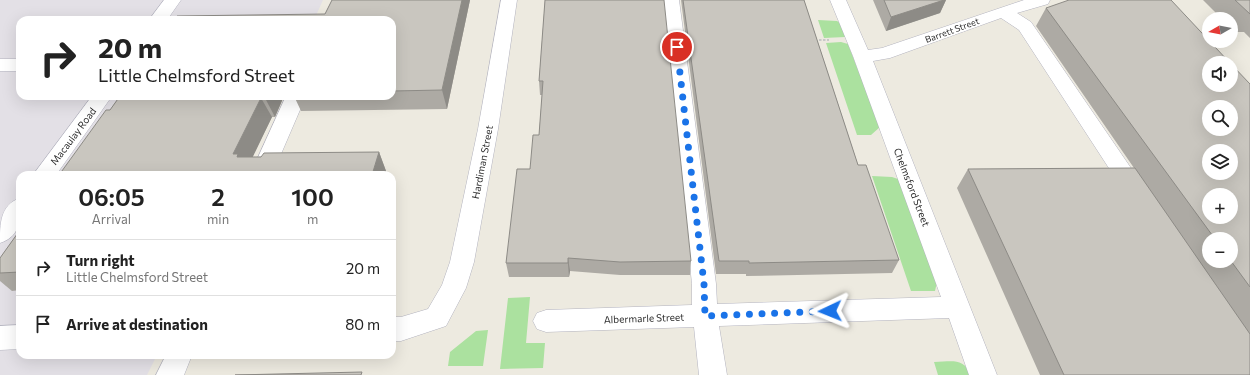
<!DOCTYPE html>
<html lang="en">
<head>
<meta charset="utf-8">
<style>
	:root { --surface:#fff; --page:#f2f2f2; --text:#222; --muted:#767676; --line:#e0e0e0 }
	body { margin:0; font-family:Commissioner,sans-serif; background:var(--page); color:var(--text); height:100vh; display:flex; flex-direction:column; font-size:15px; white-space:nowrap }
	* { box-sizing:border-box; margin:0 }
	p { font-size:13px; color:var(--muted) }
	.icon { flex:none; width:22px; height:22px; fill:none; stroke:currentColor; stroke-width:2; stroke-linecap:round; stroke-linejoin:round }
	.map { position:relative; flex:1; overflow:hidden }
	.drawer { position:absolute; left:16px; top:171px; width:380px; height:188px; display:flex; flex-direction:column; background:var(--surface); border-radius:12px; box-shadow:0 4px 16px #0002 }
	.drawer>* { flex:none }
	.top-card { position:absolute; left:16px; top:16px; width:380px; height:84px; border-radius:12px; box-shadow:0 4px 16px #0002; background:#fff; color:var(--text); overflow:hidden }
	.needle { width:26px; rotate:261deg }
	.controls { position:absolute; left:1202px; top:12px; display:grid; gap:8px }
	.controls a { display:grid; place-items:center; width:36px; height:36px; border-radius:50%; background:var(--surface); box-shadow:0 4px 16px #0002; font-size:20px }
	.pin { position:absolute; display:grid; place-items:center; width:34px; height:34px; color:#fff; margin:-17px; border:2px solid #fff; border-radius:50%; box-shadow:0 1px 4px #0007 }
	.me { position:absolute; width:44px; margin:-22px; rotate:268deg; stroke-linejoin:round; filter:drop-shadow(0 0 3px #0008) }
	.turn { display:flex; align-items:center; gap:14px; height:84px; padding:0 16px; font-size:18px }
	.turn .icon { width:52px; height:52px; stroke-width:2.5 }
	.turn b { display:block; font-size:28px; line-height:34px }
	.eta { display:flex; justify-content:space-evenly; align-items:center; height:68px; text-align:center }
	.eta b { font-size:24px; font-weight:600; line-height:28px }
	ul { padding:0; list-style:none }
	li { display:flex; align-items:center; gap:12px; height:56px; padding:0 16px; border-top:1px solid var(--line) }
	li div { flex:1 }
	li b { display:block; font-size:15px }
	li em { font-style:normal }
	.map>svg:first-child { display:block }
	.industrial { fill:#e3e0e6 }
	.green { fill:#abe19f }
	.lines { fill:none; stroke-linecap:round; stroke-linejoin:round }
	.minor-casing { stroke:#b3b3bf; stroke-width:1 }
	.path { stroke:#c8c8c8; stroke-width:2; stroke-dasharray:2.5 1.5; stroke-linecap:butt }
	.minor { fill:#fff; fill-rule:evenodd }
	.wall { fill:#adaaa4; fill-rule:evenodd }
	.shaded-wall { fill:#8d8b86 }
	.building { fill:#c9c6bf; stroke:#8d8b86; fill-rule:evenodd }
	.route { stroke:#1a73e8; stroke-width:7; stroke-dasharray:0 12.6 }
	.labels { text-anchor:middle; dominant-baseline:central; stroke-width:3; stroke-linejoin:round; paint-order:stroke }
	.far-street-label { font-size:9px; fill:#2d2d2d; stroke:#fff }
	.street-label { font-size:10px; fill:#2d2d2d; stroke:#fff }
</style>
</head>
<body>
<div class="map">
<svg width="1250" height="375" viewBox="0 0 1250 375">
	<rect width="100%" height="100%" fill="#edeae0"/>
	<path class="industrial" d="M0,0h323l-9,20h-294v76h258l-37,79h-221v180h137l-10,20h-147z"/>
	<path class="green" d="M818,20l19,1 3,2 5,14 -21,1z
		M841,42l7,2 32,83 -9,8h-14l-31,-92z
		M872,176l20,1 6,2 39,103 -2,9h-24z
		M530,297l-4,46h19l-2,25 -43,1 8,-71z
		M488,330l-5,36h-35l2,-14 26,-21z
		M934,362c18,0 28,-5 38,13h-34z"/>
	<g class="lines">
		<g class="minor-casing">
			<path id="minor" d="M164,0h17l-14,20h-18z
				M501,0h16l-19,129 -24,133 -8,26 -20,38 -45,15h-9v-24h9l27,-8 14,-24 8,-23 28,-133z
				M663,0h16l37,284 1,20 224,-7 -88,-241 -23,-56h16l22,50 14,-2 142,-48h26l-2,4 -31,9 14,9 117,171 -3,6 -8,2 -8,-2 -110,-169 -18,-12 -111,40 -17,3 124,314h-28l-20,-57 -230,8 8,49h-28l-5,-48 -148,5 -9,-3 -4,-8 4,-8 9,-3 146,-5v-21z
				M0,59h20v12h-20z
				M92,96h20l-56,79h-23z
				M286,96h20l-34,79h-22z
				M20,198c0,20 2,38 -20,45 0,-19 0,-38 20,-45z
				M20,325v24l-20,1v-24z
				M166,355h26l-8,20h-28z"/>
		</g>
		<path class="path" d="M819,40h10"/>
		<use href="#minor" class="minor"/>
	</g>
	<path class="wall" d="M332,0h138l-23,109 -146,2 -7,-15h98v-76l-67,-6z
		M545,0l146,261 -1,14h-70l-50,-4 -1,6h-60l-3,-14 33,-128 3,-40h-2l-1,-14z
		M681,0h123l54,165 41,95 -7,13 -146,3v-2h-30z
		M873,0h73l-6,13 -54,18z
		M1203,0h47v38l-6,-6h-9l-4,-4v-9h-9z
		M1046,8l204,76v291h-210l-83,-187 11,-19 166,-1 -98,-142zM1209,239h22v22h-22z
		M120,96h164l-9,21h-3l-20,40 127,-5 7,19 -327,4 51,-65z
		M20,230v60l-8,1 -12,-10v-23z"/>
	<path class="shaded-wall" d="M462,0h8l-23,109 -5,-19z
		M944,0h2l-6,13 -54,18 5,-14z
		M265,96h19l-9,21 -10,-19z
		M261,98l11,19 -25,52 -14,-15z
		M379,152l7,19 -1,4h-13z
		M568,258l2,13 -1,6 -1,-14z"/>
	<path class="building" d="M332,0h130l-20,90 -50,1v-71h-218l3,-4 148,-2z
		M545,0h119l27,261 -71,1 -52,-4v5h-62l11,-94h13l3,-34h6l4,-54h-4z
		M683,0h121l54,165h8l33,95 -150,3v-2h-30z
		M884,0h60l-53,17z
		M1069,0h102l59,63h-21v22h22v-21l19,20v203l-19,-26v-22h-16l-169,-231zM1209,107h22v22h-22zM1209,151h22v22h-22zM1209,195h22v22h-22z
		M1235,0h15v14z
		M120,96h145v2h-4l-28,56h5l-1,3h24l3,-4 115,-1 -7,23h-313l47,-65h4z
		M1135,168l115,166v41h-186l-96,-206z
		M20,230v42l-20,1v-15z
		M362,372l-1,3h-126z"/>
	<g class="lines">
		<path class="route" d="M677,47l27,237 1,32 125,-5"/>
	</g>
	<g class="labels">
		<g class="far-street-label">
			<text transform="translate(952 30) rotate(-20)">Barrett Street</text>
		</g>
		<g class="street-label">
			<text transform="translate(73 136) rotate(-53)">Macaulay Road</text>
			<text transform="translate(482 162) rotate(-79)">Hardiman Street</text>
			<text transform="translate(912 187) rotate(69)">Chelmsford Street</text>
			<text transform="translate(644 318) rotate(-2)">Albermarle Street</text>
		</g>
	</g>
</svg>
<div class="controls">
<a><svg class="needle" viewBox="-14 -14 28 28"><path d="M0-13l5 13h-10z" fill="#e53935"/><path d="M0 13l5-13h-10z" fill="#767676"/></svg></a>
<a><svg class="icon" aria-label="sound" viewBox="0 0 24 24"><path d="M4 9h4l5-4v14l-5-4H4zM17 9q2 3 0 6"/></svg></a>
<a><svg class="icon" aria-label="search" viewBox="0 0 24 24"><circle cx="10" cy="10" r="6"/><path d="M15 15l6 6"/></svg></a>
<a><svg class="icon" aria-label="layers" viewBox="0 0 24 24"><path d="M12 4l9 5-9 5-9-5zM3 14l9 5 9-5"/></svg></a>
<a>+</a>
<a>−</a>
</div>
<div class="pin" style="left:677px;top:47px;background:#d93025"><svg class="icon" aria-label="arrive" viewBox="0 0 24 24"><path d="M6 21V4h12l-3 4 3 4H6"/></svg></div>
<svg class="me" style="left:830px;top:311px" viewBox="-20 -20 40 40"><path d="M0-17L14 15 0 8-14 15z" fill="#1a73e8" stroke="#fff" stroke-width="4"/></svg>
<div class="top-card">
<div class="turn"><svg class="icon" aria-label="right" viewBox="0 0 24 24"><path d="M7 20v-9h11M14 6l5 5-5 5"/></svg><div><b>20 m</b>Little Chelmsford Street</div></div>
</div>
<section class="drawer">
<div class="eta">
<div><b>06:05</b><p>Arrival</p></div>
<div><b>2</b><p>min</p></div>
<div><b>100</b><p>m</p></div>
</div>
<ul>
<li><svg class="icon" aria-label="right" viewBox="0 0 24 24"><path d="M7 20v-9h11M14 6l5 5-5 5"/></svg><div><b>Turn right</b><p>Little Chelmsford Street</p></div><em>20 m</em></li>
<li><svg class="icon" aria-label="arrive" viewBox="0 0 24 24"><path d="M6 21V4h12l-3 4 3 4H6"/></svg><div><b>Arrive at destination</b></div><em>80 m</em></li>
</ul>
</section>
</div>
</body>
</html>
